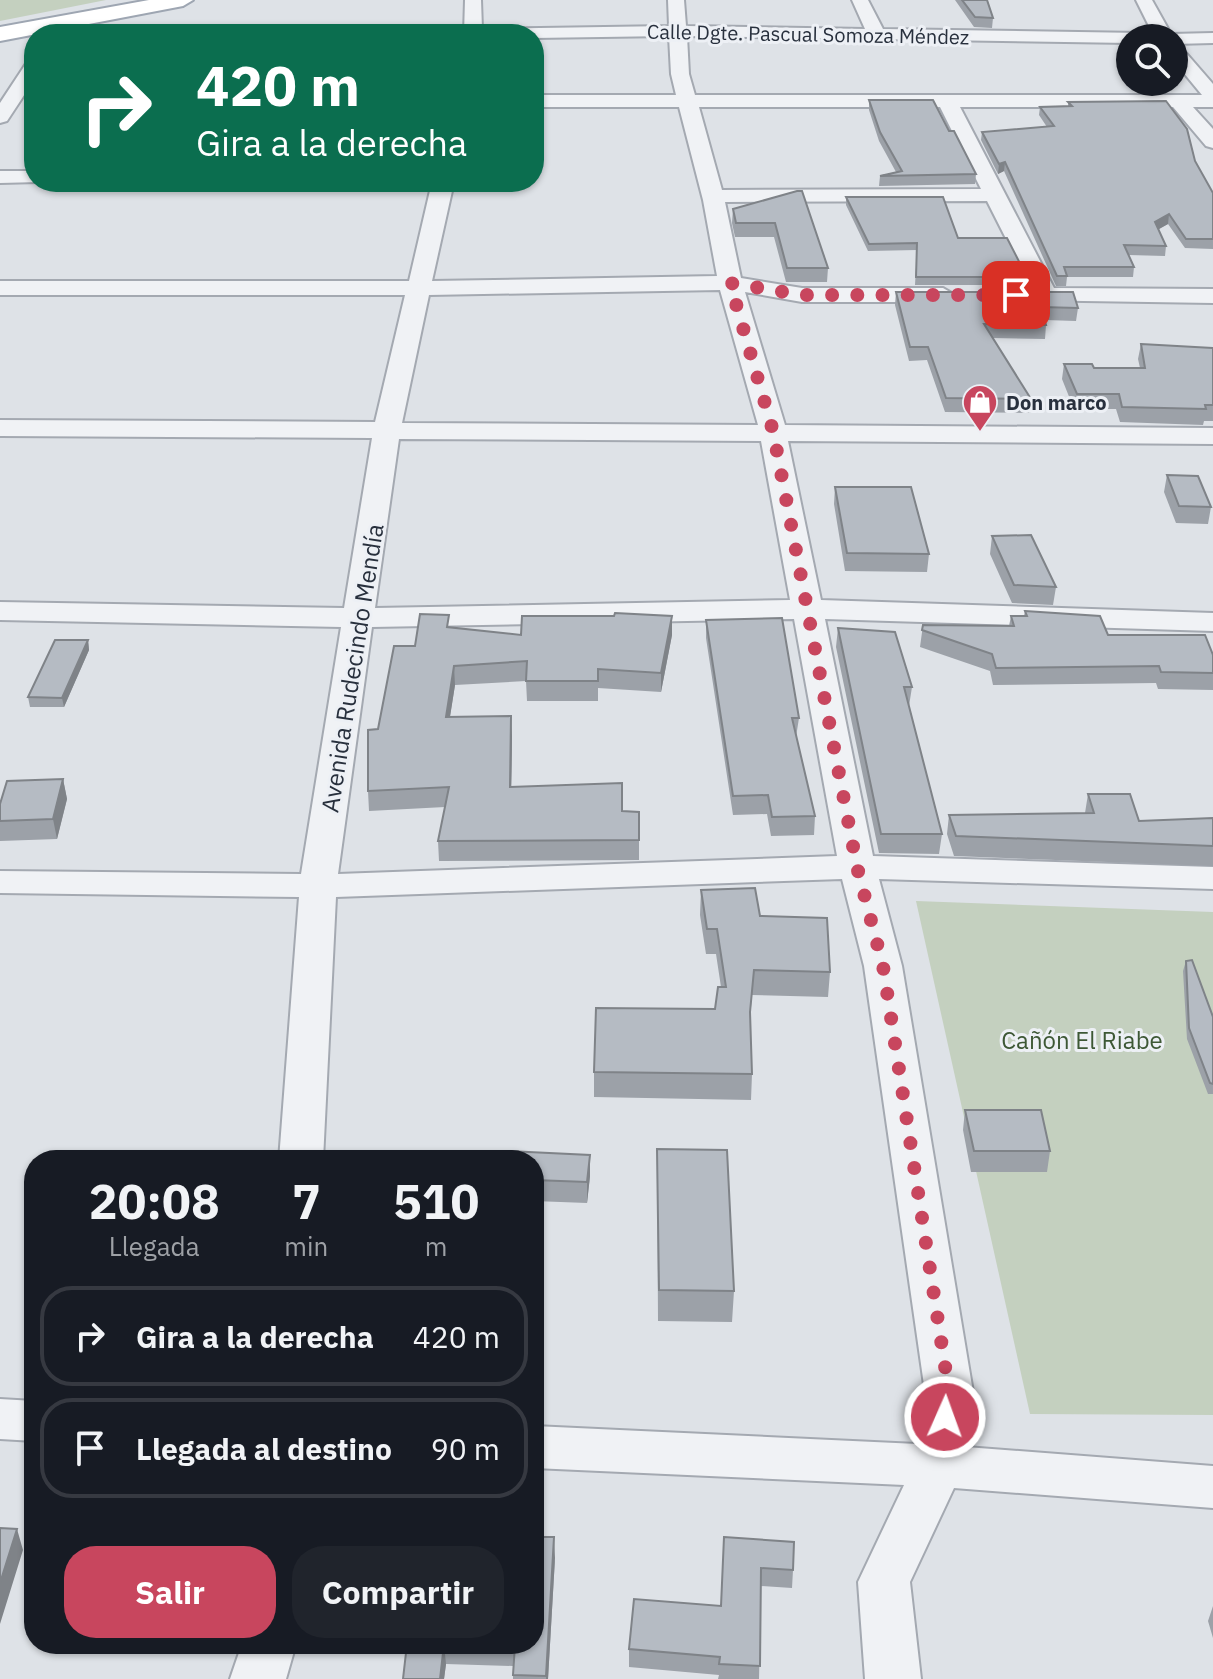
<!DOCTYPE html>
<html lang="es">
<head>
<meta charset="utf-8">
<style>
	:root { --surface:#171b24; --page:#20242c; --text:#f1f3f6; --muted:#9ea1a6; --line:#363941; --accent:#c8465e }
	body { margin:0; font-family:"IBM Plex Sans",sans-serif; background:var(--page); color:var(--text); height:100vh; display:flex; flex-direction:column; font-size:30px; white-space:nowrap }
	* { box-sizing:border-box; margin:0 }
	p { font-size:26px; color:var(--muted) }
	.icon { flex:none; width:44px; height:44px; fill:none; stroke:currentColor; stroke-width:2; stroke-linecap:round; stroke-linejoin:round }
	.map { position:relative; flex:1; overflow:hidden }
	.details { position:absolute; left:24px; top:1150px; width:520px; height:504px; display:flex; flex-direction:column; background:var(--surface); border-radius:32px; box-shadow:0 2px 6px #0004 }
	.details>* { flex:none }
	.guide { position:absolute; left:24px; top:24px; width:520px; height:168px; border-radius:32px; box-shadow:0 2px 6px #0004; background:#0b6e4f; color:#fff; overflow:hidden }
	.tools { position:absolute; left:1116px; top:24px; display:grid; gap:16px }
	.tools a { display:grid; place-items:center; width:72px; height:72px; border-radius:50%; background:var(--surface); box-shadow:0 2px 6px #0004; font-size:40px }
	.pin { position:absolute; display:grid; place-items:center; width:68px; height:68px; color:#fff; margin:-34px; border-radius:16px; box-shadow:0 4px 12px #0006 }
	.me { position:absolute; width:88px; margin:-44px; rotate:2deg; stroke-linejoin:round; filter:drop-shadow(0 0 6px #0008) }
	.turn { display:flex; align-items:center; gap:28px; height:168px; padding:0 40px; font-size:36px }
	.turn .icon { width:104px; height:104px; stroke-width:2.5 }
	.turn b { display:block; font-size:56px; line-height:68px }
	.eta { display:flex; justify-content:space-evenly; align-items:center; height:136px; text-align:center }
	.eta b { font-size:48px; font-weight:800; line-height:56px }
	.action { display:flex; gap:16px; margin-top:auto; padding:16px 40px }
	.action a { flex:1; height:92px; border-radius:32px; background:var(--accent); color:#fff; font-size:32px; font-weight:800; line-height:92px; text-align:center }
	.action a+a { background:var(--page); color:var(--text) }
	ul { padding:0; list-style:none }
	li { display:flex; align-items:center; gap:24px; height:100px; margin:0 16px 12px; padding:0 24px; border:4px solid var(--line); border-radius:32px }
	li div { flex:1 }
	li b { display:block; font-size:30px }
	li em { font-style:normal }
	.map>svg:first-child { display:block }
	.green { fill:#c4d0bf }
	.lines { fill:none; stroke-linecap:round; stroke-linejoin:round }
	.minor-casing { stroke:#a4a9b1; stroke-width:4 }
	.major-casing { stroke:#9ea6b2; stroke-width:4 }
	.minor { fill:#f0f2f5; fill-rule:evenodd }
	.major { fill:#fff; fill-rule:evenodd }
	.wall { fill:#9ca1a8 }
	.shaded-wall { fill:#7f8388 }
	.building { fill:#b5bbc3; stroke:#7f8388; stroke-width:2 }
	.route { stroke:#c8465e; stroke-width:14; stroke-dasharray:0 25.2 }
	.labels { text-anchor:middle; dominant-baseline:central; stroke-width:6; stroke-linejoin:round; paint-order:stroke }
	.far-street-label { font-size:20px; fill:#28303d; stroke:#edf0f5 }
	.far-poi-label { font-size:20px; font-weight:bold; fill:#28303d; stroke:#edf0f5; text-anchor:start }
	.street-label { font-size:24px; fill:#28303d; stroke:#edf0f5 }
	.park-label { font-size:24px; fill:#3d5835; stroke:#edf0f5 }
</style>
</head>
<body>
<div class="map">
<svg width="1213" height="1679" viewBox="0 0 1213 1679">
	<rect width="100%" height="100%" fill="#dee2e7"/>
	<path class="green" d="M0,0h106l-106,21z
		M916,901l297,11v503l-183,-1z"/>
	<g class="lines">
		<g class="minor-casing">
			<path id="minor" d="M465,0h16l1,29 187,-3 -1,-26h16l2,26 179,3 -13,-29h16l15,29 258,4 9,5h-20v5l-443,-7 2,38 6,21h507l-28,-34v-16l6,1 33,38v23h-20l20,22v19l-7,-2 -33,-39h-213l94,181 159,1v14l-194,-3 -4,-5 4,-5 12,-2 -44,-87 -262,1 16,76 61,10h141l12,7 -12,7h-141l-57,-10 40,133 428,3v16l-425,-3 33,159 392,13v18l-388,-12 48,237 340,11v22l-334,-10 23,87 71,426 -7,55 247,19v42l-259,-20 -44,94 11,97h-56l-7,-97 46,-97 -370,-17v-42l383,18 8,-52 -61,-426 -22,-87 -506,18 -13,263h-44l20,-263 -299,-4v-22l301,3 40,-247 -341,-7v-18l344,6 28,-170 -372,-2v-16l375,2 30,-127h-405v-14h409l23,-99h22l-22,99 285,-5 -14,-76 -24,-93h-145v-12h142l-5,-21 -2,-38 -135,2v-4h-70zM699,107h241l41,82 -259,1zM720,290l38,135 -356,-2 27,-128zM399,439l362,2 29,159 -415,8zM794,619l43,237 -499,18 34,-247z
				M1136,0h16l19,34 42,-1v10l-39,1v-6h-19z
				M40,21l24,13h-22l-8,-4v-8z
				M34,60v20l-27,41 -7,2v-20l27,-41z
				M0,171h34v11h5l-39,1z
				M0,1399l34,2v40l-34,-2z
				M242,1644h54l-10,35h-56z"/>
		</g>
		<g class="major-casing">
			<path id="major" d="M149,0h44l-10,6 -183,35v-14z"/>
		</g>
		<use href="#minor" class="minor"/>
		<use href="#major" class="major"/>
	</g>
	<path class="wall" d="M955,0h32l6,18 -1,10 -18,-1z
		M869,100l80,31 27,43 -1,10 -96,2 1,-10 16,-4 -17,-31 -10,-31z
		M1068,102l127,59 18,32v56l-28,-1 -17,-24 -10,5 8,17 -1,10 -36,-1 5,12 -1,10h-66l-1,9h-10l-52,-115 -6,3 -17,-34 1,-8 65,-5 -8,-12 1,-8 28,-1z
		M797,191l31,77 -1,14h-41l-12,-45h-39l-3,-14 1,-14z
		M846,197l112,41 69,39 -1,8h-111l2,-35 -49,1 -22,-46z
		M896,292l182,16 -2,13 -31,-1 1,5 -1,14 -52,-1 38,61 -2,14 -84,-1 -18,-52 -18,1 -14,-56z
		M1141,344l72,4v73h-9l-1,4 -83,-3 -4,-13h-42l-12,-30 2,-15 30,4h46l-2,-9z
		M1167,475l44,32 -3,17 -32,-1 -12,-31z
		M835,487l94,67 -2,18 -82,-1 -11,-67z
		M992,536l64,51 -3,18 -41,-2 -22,-49z
		M1025,611l83,24 105,20v35l-55,-1 -2,-6 -163,2 -3,-14 -70,-24 3,-22 86,1 2,-10h13z
		M672,616v19l-11,57 -63,-4v13h-71l-1,-20 -71,4 -5,31 62,19 -1,52 111,24 17,1v48l-200,1 -1,-20 7,-34 -76,4 -1,-20 10,-62 37,-83 35,-19 71,8z
		M706,620l93,98 -3,19 19,79 -1,19 -43,1 -4,-22 -34,1 -27,-177z
		M838,628l74,59 -3,19 33,128 -3,20 -60,-1 -43,-206z
		M88,640l1,10 -25,57h-34l-2,-10z
		M63,779l4,20 -10,40 -57,2v-37z
		M1088,794l51,27 74,-3v48l-259,-10 -7,-22 2,-19 136,-2z
		M701,890l59,26 70,56 -2,25 -76,-2 -2,24 2,55 -1,26 -157,-3v-25l121,-63 6,-22 -5,-33h-10l-6,-39z
		M1186,961l27,56v77h-5l-21,-55 -4,-68z
		M965,1110l85,41 -3,21h-76l-8,-42z
		M657,1149l77,142 -2,31 -74,-1z
		M534,1160l56,16 -3,27 -53,-2z
		M724,1537l69,33 -1,18 -31,-2 -2,93h-41l1,-4 -90,-8v-18l92,-43z
		M555,1558l-7,121h-35v-13l-67,-2 -2,15h-41l4,-33 -30,-2h157z
		M1213,1606v32l-5,-17z"/>
	<path class="shaded-wall" d="M1005,162l-1,9 -6,3 1,-10z
		M1169,214l-1,10 -14,8 1,-10z
		M672,616v19l-11,57v-19z
		M88,640l1,10 -25,57 -2,-9z
		M454,666l1,19 -8,51 -1,-19z
		M511,716l1,19 -1,72 -1,-20z
		M63,779l4,20 -10,40 -4,-20z
		M590,1155v21l-3,27v-21z
		M17,1529l6,21 -23,74v-41z
		M554,1537l1,21 -7,121h-2z
		M444,1644l2,20 -2,15h-4z"/>
	<path class="building" d="M962,0h25l6,18 -18,-1z
		M869,100h64l16,31h5l22,43 -96,2 22,-5 -22,-39z
		M1166,101l21,28 8,32 18,32v46h-27l-17,-25 -14,8 11,24 -42,-1 10,22h-70l3,9h-10l-52,-114 -6,2 -17,-32 72,-6 -14,-19 32,-1 -4,-4z
		M797,191h5l26,77h-41l-12,-45h-39l-3,-14z
		M846,197h97l15,41h49l20,39h-111l1,-34 -48,1z
		M896,292h177l5,16 -37,-1 5,18 -62,-1 47,75 -85,-1 -18,-51h-18z
		M1141,344l72,4v57h-8l1,4 -84,-2 -3,-13h-42l-13,-30h28l2,4h51z
		M1167,475l31,1 13,31 -32,-1z
		M835,487h76l18,67 -82,-1z
		M1031,535l25,52 -42,-2 -22,-49z
		M1025,611l75,5 8,19h97l8,20v18l-52,-1 -2,-6 -163,2 -4,-14 -70,-24 1,-5 91,1 -3,-10h16z
		M615,613l57,3 -11,57 -63,-4v12h-72l1,-20 -73,5 -8,51 65,-1 -1,71 112,-4v28l17,1v28l-201,1 11,-54 -81,4v-61l10,-1 16,-83h21l5,-32 29,1 -2,12 74,8 1,-19h92z
		M782,618l17,100h-7l23,98 -43,1 -4,-22 -35,1 -27,-176z
		M838,628l57,4 17,55h-8l38,147h-61z
		M55,640h33l-26,58 -34,-1z
		M63,779l-10,40 -53,2v-17l7,-23z
		M1088,794h42l9,27 74,-3v28l-257,-10 -7,-21 145,-2z
		M755,888l5,28 67,2 3,54 -76,-2 -4,42 2,62 -158,-2 2,-64 119,1 3,-22h8l-9,-58h-10l-6,-39z
		M1192,960l21,57v67l-3,-1 -21,-55 -3,-67z
		M965,1110h76l9,41h-76z
		M657,1149l70,1 7,141 -75,-1z
		M507,1151l83,4 -3,27 -53,-2v-20h-28z
		M0,1528l17,1 -17,54z
		M534,1537h20l-8,139 -33,-1 2,-30 -37,-1h56z
		M724,1537l70,5 -1,28 -32,-2 -1,98 -41,-2 1,-7 -91,-8 5,-50 87,7z
		M407,1644h37l-4,35h-37z"/>
	<g class="lines">
		<path class="route" d="M945,1417l4,-25 -66,-426 -26,-99 -84,-436 -43,-148 72,12h214"/>
	</g>
	<defs>
		<g id="shop-pin" transform="scale(1.8)"><path d="M0 17L-7.5 6A9.5 9.5 0 1 1 7.5 6Z" fill="#c8465e" stroke="#edf0f5"/><path d="M-5-2.5h2.3a2.7 3.5 0 0 1 5.4 0H5L5.5 6h-11ZM-1.5-2.5h3a1.5 2.3 0 0 0-3 0Z" fill="#fff"/></g>
	</defs>
	<g fill-rule="evenodd">
		<use href="#shop-pin" x="980" y="402"/>
	</g>
	<g class="labels">
		<g class="far-street-label">
			<text transform="translate(808 34) rotate(1)">Calle Dgte. Pascual Somoza Méndez</text>
		</g>
		<g class="far-poi-label">
			<text x="1006" y="402">Don marco</text>
		</g>
		<g class="street-label">
			<text transform="translate(352 668) rotate(-81)">Avenida Rudecindo Mendía</text>
		</g>
		<g class="park-label">
			<text x="1082" y="1040">Cañón El Riabe</text>
		</g>
	</g>
</svg>
<div class="tools">
<a><svg class="icon" aria-label="search" viewBox="0 0 24 24"><circle cx="10" cy="10" r="6"/><path d="M15 15l6 6"/></svg></a>
</div>
<div class="pin" style="left:1016px;top:295px;background:#d93025"><svg class="icon" aria-label="arrive" viewBox="0 0 24 24"><path d="M6 21V4h12l-3 4 3 4H6"/></svg></div>
<svg class="me" style="left:945px;top:1417px" viewBox="-20 -20 40 40"><circle r="17" fill="#c8465e" stroke="#fff" stroke-width="3"/><path d="M0-11L8 9 0 5-8 9z" fill="#fff"/></svg>
<div class="guide">
<div class="turn"><svg class="icon" aria-label="right" viewBox="0 0 24 24"><path d="M7 20v-9h11M14 6l5 5-5 5"/></svg><div><b>420 m</b>Gira a la derecha</div></div>
</div>
<section class="details">
<div class="eta">
<div><b>20:08</b><p>Llegada</p></div>
<div><b>7</b><p>min</p></div>
<div><b>510</b><p>m</p></div>
</div>
<ul>
<li><svg class="icon" aria-label="right" viewBox="0 0 24 24"><path d="M7 20v-9h11M14 6l5 5-5 5"/></svg><div><b>Gira a la derecha</b></div><em>420 m</em></li>
<li><svg class="icon" aria-label="arrive" viewBox="0 0 24 24"><path d="M6 21V4h12l-3 4 3 4H6"/></svg><div><b>Llegada al destino</b></div><em>90 m</em></li>
</ul>
<div class="action"><a>Salir</a><a>Compartir</a></div>
</section>
</div>
</body>
</html>
